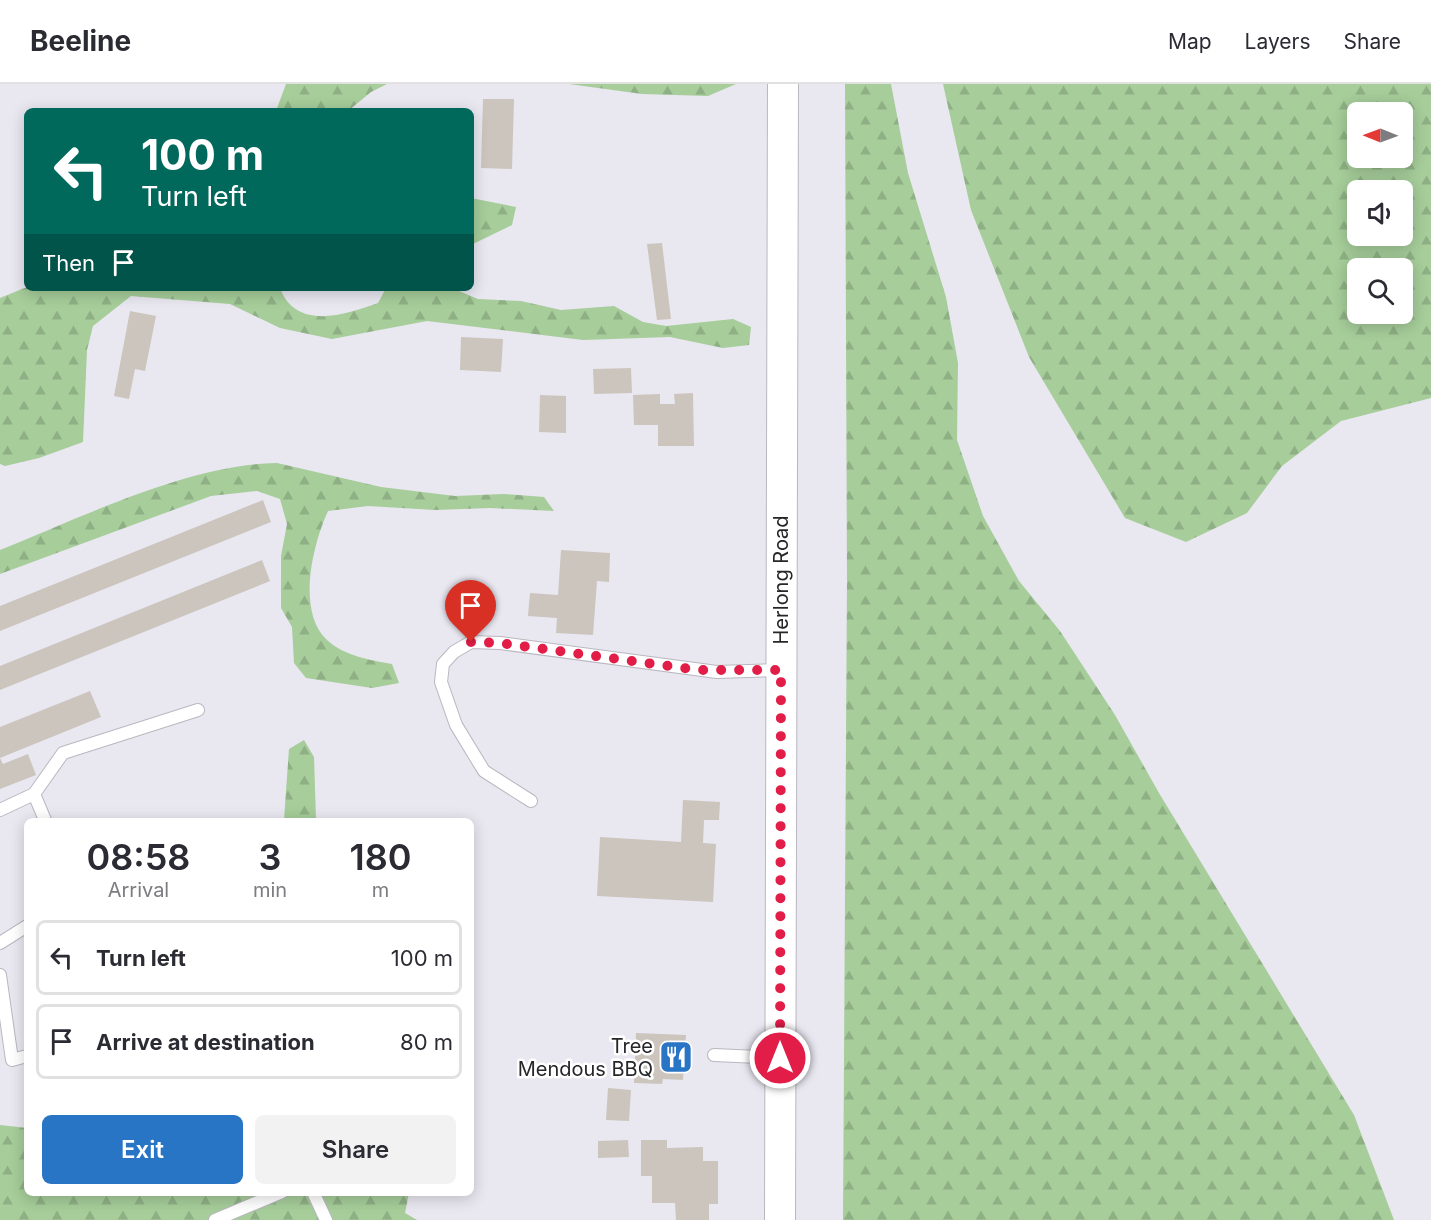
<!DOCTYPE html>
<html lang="en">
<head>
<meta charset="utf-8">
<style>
	:root { --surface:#fff; --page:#f2f2f3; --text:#2b2b33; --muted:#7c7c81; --line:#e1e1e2; --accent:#2975c5 }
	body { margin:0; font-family:Inter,sans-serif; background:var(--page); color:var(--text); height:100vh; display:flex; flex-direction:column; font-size:22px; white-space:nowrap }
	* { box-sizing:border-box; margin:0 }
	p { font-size:20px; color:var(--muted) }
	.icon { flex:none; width:33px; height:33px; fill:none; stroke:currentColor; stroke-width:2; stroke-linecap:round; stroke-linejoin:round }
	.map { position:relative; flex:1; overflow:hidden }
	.side { position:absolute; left:24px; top:734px; width:450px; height:378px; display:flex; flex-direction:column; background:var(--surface); border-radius:9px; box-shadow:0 3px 15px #0003 }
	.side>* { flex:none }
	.banner { position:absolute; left:24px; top:24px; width:450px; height:183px; border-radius:9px; box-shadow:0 3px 15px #0003; background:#00695c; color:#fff; overflow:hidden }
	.needle { width:39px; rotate:271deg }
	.tools { position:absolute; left:1347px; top:18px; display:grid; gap:12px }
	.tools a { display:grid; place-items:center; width:66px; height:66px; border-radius:9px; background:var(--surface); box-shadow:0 3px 15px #0003; font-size:30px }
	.pin { position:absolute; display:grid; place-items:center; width:51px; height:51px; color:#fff; margin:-62px -26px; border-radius:50% 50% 50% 0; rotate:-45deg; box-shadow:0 0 6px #0007 }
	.pin .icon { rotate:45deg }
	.me { position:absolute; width:66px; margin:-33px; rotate:0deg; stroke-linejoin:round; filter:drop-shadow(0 0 4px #0008) }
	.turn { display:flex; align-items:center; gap:21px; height:126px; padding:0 18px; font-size:27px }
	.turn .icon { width:78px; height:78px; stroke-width:2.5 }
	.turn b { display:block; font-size:42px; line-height:51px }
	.then { display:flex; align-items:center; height:57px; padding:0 18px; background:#0003; gap:12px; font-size:22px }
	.eta { display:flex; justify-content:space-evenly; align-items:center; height:102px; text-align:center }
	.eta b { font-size:36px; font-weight:600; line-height:42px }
	.button { display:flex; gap:12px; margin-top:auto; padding:12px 18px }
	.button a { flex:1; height:69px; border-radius:9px; background:var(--accent); color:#fff; font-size:24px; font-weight:600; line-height:69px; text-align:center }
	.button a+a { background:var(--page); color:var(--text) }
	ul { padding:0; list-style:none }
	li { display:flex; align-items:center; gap:18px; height:75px; margin:0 12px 9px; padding:0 6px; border:3px solid var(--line); border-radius:9px }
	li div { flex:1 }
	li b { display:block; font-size:22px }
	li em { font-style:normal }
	header { display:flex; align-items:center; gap:36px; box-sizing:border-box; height:84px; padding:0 30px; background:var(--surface); border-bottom:2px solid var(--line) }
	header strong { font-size:28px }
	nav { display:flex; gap:33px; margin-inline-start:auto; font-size:21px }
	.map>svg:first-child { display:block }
	.forest { fill:url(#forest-firs); fill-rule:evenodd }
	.building { fill:#ccc5be }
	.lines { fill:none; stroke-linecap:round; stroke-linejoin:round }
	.service-casing { stroke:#bab7c0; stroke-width:14 }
	.tertiary-casing { stroke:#bab7c0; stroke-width:32 }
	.service { stroke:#fff; stroke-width:12 }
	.tertiary { stroke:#fff; stroke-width:30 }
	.route { stroke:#e11d48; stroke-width:10; stroke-dasharray:0 18 }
	.labels { text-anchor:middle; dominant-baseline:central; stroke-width:5; stroke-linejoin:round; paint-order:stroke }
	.street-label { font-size:20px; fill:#272629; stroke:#fff }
	.poi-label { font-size:20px; fill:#272629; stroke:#fff; text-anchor:end }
</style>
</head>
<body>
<header>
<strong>Beeline</strong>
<nav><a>Map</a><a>Layers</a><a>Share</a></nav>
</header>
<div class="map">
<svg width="1431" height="1136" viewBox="0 0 1431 1136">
	<defs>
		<pattern id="forest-firs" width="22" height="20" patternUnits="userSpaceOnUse" patternTransform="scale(1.5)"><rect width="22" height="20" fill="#a6cd9a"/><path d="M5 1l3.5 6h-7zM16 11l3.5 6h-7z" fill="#8fb085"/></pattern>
	</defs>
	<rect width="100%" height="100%" fill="#e9e7f0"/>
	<path class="forest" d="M286,0h101l-16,8 -23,19h-72z
		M569,0h167l-28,12 -66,-2z
		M845,0h46l17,89 38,124 12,66 -1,77 26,76 36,65 41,50 55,84 44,78 195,322 40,105h-551l4,-640z
		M943,0h488v314l-90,23 -59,45 -35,47 -61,29 -61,-24 -96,-161 -58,-147zM1402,28v46h-44v-46zM1358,106h44v46h-44zM1402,184v46h-44v-46z
		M471,114l45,9 -4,18 -41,20z
		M27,203l253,1c16,43 65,27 98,15l8,-15h66l26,11 43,2 40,9 53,-4 29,16 23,4 67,-7 18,8 -2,18 -26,3 -53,-11 -87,3 -156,-19 -95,18 -52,-11 -50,-24 -99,-8 -38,30 -6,24 -4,92 -44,16 -34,8 -5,-2v-166z
		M277,379l104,24 74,9 49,-2 40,3 10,14 -64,-3 -55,2 -67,-4 -40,5c-15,33 -32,100 -1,129 17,16 43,20 65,24l7,19 -27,5 -66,-10 -12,-15 -2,-36 -11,-19v-52l6,-32 -7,-25 -23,-8 -46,5 -211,78v-24c83,-33 188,-86 277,-87z
		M304,656l10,17 2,63h-32l5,-71z
		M0,1041l27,3v64l382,1 -4,20 12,7h-417z"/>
	<path class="building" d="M483,15h31l-2,70 -31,-1z
		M662,159l9,76 -14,1 -10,-76z
		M130,227l26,5 -11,55 -10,-2 -6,30 -15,-3z
		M461,253l42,2 -2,33 -41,-2z
		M631,284l1,25 -38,1 -1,-25z
		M693,309l1,53h-36v-21h-24l-1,-30 27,-1v10h15l-1,-10z
		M540,311l26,1v37l-27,-1z
		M263,416l8,22 -271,109v-25z
		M561,466l49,3 -1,29 -12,-1 -4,54 -37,-2 1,-15 -29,-2 2,-23 28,2z
		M262,476l8,21 -270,109v-24z
		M90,607l11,26 -101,41 3,6 25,-10 8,21 -36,14v-62z
		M683,716l37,2 -1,18h-15l-1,23 13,1 -3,58 -116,-6 3,-59 81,5z
		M636,949l50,2 -1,15h6v16h-7l-1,14 -20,-1 -1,5 -28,-1z
		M608,1004l23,2 -2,31 -23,-1z
		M628,1056l1,17 -31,1v-17z
		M641,1056h26v8l36,-1v14h15v43h-9v16h-33l-1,-17h-23v-27h-11z"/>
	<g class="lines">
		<g class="service-casing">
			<path id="service" d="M34,710l29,-41 135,-43
				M531,717l-47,-30 -28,-46 -15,-43 2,-18 11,-12 17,-10 29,1 217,29 64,-2
				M0,726l34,-16 11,26
				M0,859l27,-17
				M0,891l12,85 15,-4
				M714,971l66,3
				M313,1108l13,28
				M215,1136l67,-28"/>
		</g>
		<g class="tertiary-casing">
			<path id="tertiary" d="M780,1136l3,-1136"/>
		</g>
		<use href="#service" class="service"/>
		<use href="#tertiary" class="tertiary"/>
	</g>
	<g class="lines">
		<path class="route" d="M471,558l29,1 198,27h83l-1,388"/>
	</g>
	<defs>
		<g id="restaurant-square" transform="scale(1.725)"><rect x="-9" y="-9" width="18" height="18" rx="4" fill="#2975c5" stroke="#fff"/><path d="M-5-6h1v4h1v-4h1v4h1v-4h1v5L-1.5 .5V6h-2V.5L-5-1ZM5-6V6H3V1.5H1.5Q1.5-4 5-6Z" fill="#fff"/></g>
	</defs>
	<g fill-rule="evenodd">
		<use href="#restaurant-square" x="676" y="973"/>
	</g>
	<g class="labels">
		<g class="street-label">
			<text transform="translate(781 496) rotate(-90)">Herlong Road</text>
		</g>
		<g class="poi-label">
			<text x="653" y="962">Tree<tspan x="653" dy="23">Mendous BBQ</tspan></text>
		</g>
	</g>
</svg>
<div class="tools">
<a><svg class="needle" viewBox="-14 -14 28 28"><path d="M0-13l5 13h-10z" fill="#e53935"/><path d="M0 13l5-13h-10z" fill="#7c7c81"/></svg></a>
<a><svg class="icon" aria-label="sound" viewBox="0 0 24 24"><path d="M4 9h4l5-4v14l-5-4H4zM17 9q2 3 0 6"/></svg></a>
<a><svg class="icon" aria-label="search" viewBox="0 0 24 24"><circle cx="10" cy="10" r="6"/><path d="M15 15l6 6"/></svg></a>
</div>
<div class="pin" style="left:471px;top:558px;background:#d93025"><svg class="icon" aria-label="arrive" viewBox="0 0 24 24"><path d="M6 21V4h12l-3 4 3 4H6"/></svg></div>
<svg class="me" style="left:780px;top:974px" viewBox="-20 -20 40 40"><circle r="17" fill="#e11d48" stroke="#fff" stroke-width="3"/><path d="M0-11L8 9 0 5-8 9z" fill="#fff"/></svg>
<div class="banner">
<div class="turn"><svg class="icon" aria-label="left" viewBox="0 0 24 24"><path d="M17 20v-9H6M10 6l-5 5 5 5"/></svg><div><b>100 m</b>Turn left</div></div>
<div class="then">Then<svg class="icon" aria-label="arrive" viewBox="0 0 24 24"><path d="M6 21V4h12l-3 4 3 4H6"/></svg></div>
</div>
<section class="side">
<div class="eta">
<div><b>08:58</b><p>Arrival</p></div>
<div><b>3</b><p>min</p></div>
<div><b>180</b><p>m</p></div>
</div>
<ul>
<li><svg class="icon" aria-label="left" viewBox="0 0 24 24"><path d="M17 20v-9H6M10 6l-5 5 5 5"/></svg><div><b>Turn left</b></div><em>100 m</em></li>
<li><svg class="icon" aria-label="arrive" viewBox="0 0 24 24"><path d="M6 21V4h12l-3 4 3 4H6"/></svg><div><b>Arrive at destination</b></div><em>80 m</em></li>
</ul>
<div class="button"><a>Exit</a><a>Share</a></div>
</section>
</div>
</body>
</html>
